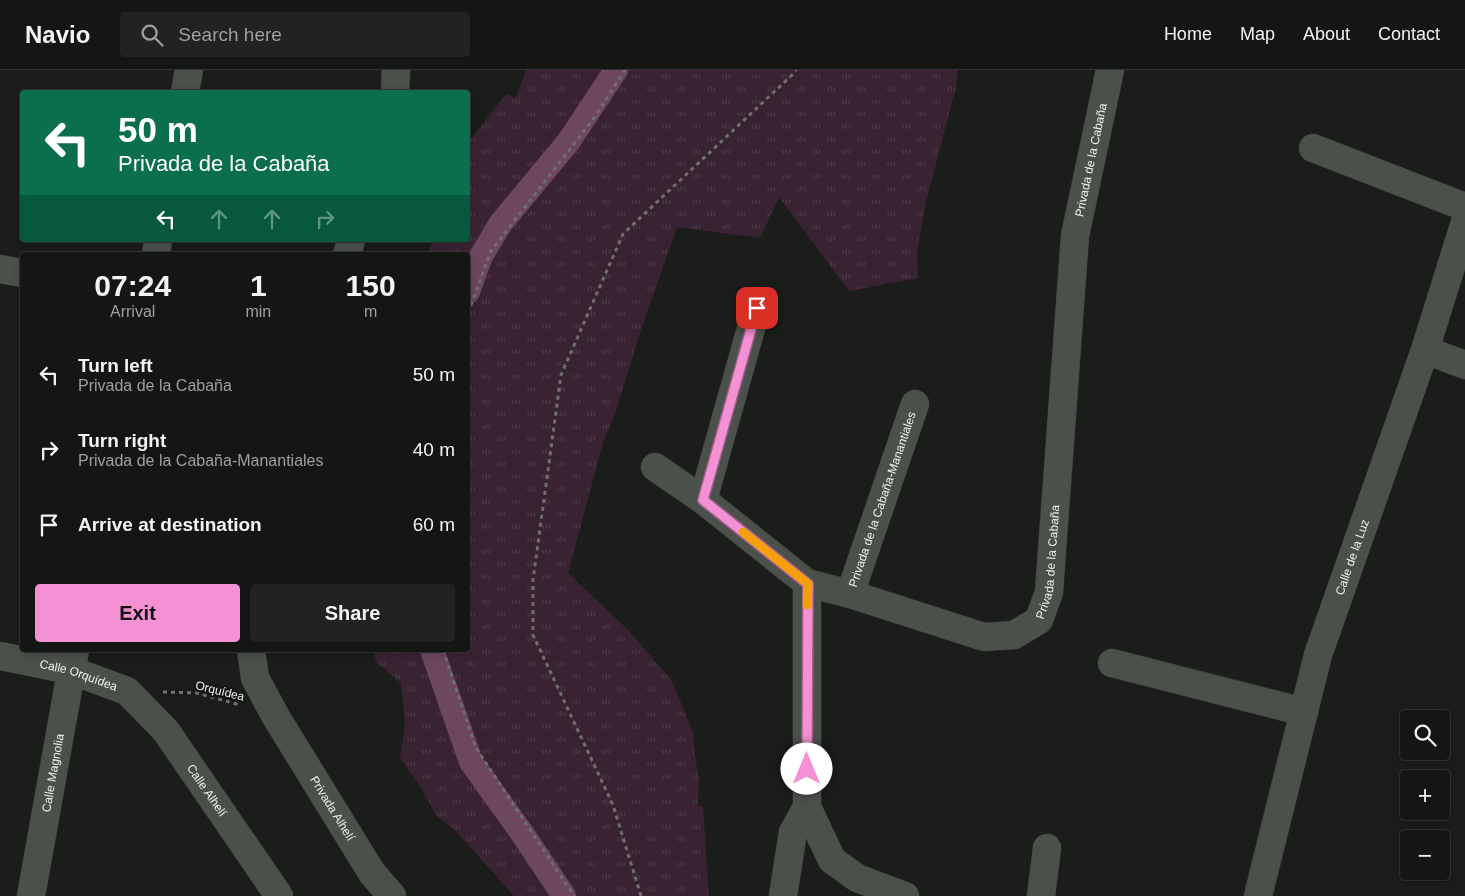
<!DOCTYPE html>
<html lang="en">
<head>
<meta charset="utf-8">
<style>
	:root { --surface:#141614; --page:#212322; --text:#f1f3f6; --muted:#9d9fa0; --line:#333534; --accent:#f491d4 }
	body { margin:0; font-family:Helvetica,sans-serif; background:var(--page); color:var(--text); height:100vh; display:flex; flex-direction:column; font-size:19px; white-space:nowrap }
	* { box-sizing:border-box; margin:0 }
	p { font-size:16px; color:var(--muted) }
	.icon { flex:none; width:28px; height:28px; fill:none; stroke:currentColor; stroke-width:2; stroke-linecap:round; stroke-linejoin:round }
	.map { position:relative; flex:1; overflow:hidden }
	.sheet { position:absolute; left:20px; top:182px; width:450px; height:400px; display:flex; flex-direction:column; background:var(--surface); border-radius:5px; box-shadow:0 2px 8px #0003,0 0 0 1px var(--line) }
	.sheet>* { flex:none }
	.hud { position:absolute; left:20px; top:20px; width:450px; height:152px; border-radius:5px; box-shadow:0 2px 8px #0003,0 0 0 1px var(--line); background:#0b6e4f; color:#fff; overflow:hidden }
	.tools { position:absolute; left:1400px; top:640px; display:grid; gap:10px }
	.tools a { display:grid; place-items:center; width:50px; height:50px; border-radius:5px; background:var(--surface); box-shadow:0 2px 8px #0003,0 0 0 1px var(--line); font-size:25px }
	.pin { position:absolute; display:grid; place-items:center; width:42px; height:42px; color:#fff; margin:-21px; border-radius:10px; box-shadow:0 2px 8px #0006 }
	.me { position:absolute; width:55px; margin:-28px; rotate:0deg; stroke-linejoin:round; filter:drop-shadow(0 0 4px #0008) }
	.turn { display:flex; align-items:center; gap:18px; height:105px; padding:0 15px; font-size:22px }
	.turn .icon { width:65px; height:65px; stroke-width:2.5 }
	.turn b { display:block; font-size:35px; line-height:42px }
	.lanes { display:flex; align-items:center; height:48px; padding:0 15px; background:#0003; justify-content:center; gap:25px; direction:ltr }
	.lanes .off { opacity:.35 }
	.eta { display:flex; justify-content:space-evenly; align-items:center; height:85px; text-align:center }
	.eta b { font-size:30px; font-weight:600; line-height:35px }
	.button { display:flex; gap:10px; margin-top:auto; padding:10px 15px }
	.button a { flex:1; height:58px; border-radius:5px; background:var(--accent); color:#111; font-size:20px; font-weight:600; line-height:58px; text-align:center }
	.button a+a { background:var(--page); color:var(--text) }
	ul { padding:0; list-style:none }
	li { display:flex; align-items:center; gap:15px; height:75px; padding:0 15px }
	li div { flex:1 }
	li b { display:block; font-size:19px }
	li em { font-style:normal }
	header { display:flex; align-items:center; gap:30px; box-sizing:border-box; height:70px; padding:0 25px; background:var(--surface); border-bottom:1px solid var(--line) }
	header strong { font-size:24px }
	nav { display:flex; gap:28px; margin-inline-start:auto; font-size:18px }
	.search { width:350px; height:45px; background:var(--page); display:flex; align-items:center; gap:12px; box-sizing:border-box; padding:0 18px; border-radius:5px; color:var(--muted); font-size:19px }
	.map>svg:first-child { display:block }
	.park { fill:url(#park-tufts) }
	.lines { fill:none; stroke-linecap:round; stroke-linejoin:round }
	.canal { stroke:#6d4660; stroke-width:24 }
	.minor-casing { stroke:#343634; stroke-width:29 }
	.path { stroke:#6d706d; stroke-width:3; stroke-dasharray:4 4; stroke-linecap:butt }
	.minor { stroke:#4c504b; stroke-width:28 }
	.route-casing { stroke:#9f5e8a; stroke-width:12 }
	.route { stroke:#f491d4; stroke-width:9 }
	.slow { stroke:#f59e0b; stroke-width:9 }
	.labels { text-anchor:middle; dominant-baseline:central; stroke-width:4; stroke-linejoin:round; paint-order:stroke }
	.street-label { font-size:12px; fill:#eff2ef; stroke:#111411 }
</style>
</head>
<body>
<header>
<strong>Navio</strong>
<div class="search"><svg class="icon" aria-label="search" viewBox="0 0 24 24"><circle cx="10" cy="10" r="6"/><path d="M15 15l6 6"/></svg>Search here</div>
<nav><a>Home</a><a>Map</a><a>About</a><a>Contact</a></nav>
</header>
<div class="map">
<svg width="1465" height="826" viewBox="0 0 1465 826">
	<defs>
		<pattern id="park-tufts" width="24" height="20" patternUnits="userSpaceOnUse" patternTransform="scale(1.25)"><rect width="24" height="20" fill="#392332"/><path d="M3 7l-1-3M5 7V3M7 7l1-3M15 17l-1-3M17 17v-4M19 17l1-3" fill="none" stroke="#4c3946"/></pattern>
	</defs>
	<rect width="100%" height="100%" fill="#1a1d1a"/>
	<path class="park" d="M526,0h432l-2,17 -30,115 -9,51 1,25 -69,13 -70,-94 -19,41 -83,-11 -36,103 -26,84 -12,29 -35,130 61,58 43,50 21,51 3,31 3,15 -1,27 5,2 6,89h-195l-61,-68 -16,-11 -15,-28 -22,-31 5,-34 -4,-41 -25,-21 -2,-12h94v-395h-41l5,-12 -1,-3h37v-97l38,-49 10,4z"/>
	<g class="lines">
		<path class="canal" d="M468,222l13,-36 20,-33 68,-82 47,-71
			M432,580l39,112 53,74 40,60"/>
		<g class="minor-casing">
			<g id="minor">
				<path d="M185,22l4,-22"/>
				<path d="M395,22l1,-22"/>
				<path d="M1313,78l152,59"/>
				<path d="M156,185l2,-15"/>
				<path d="M347,185l4,-15"/>
				<path d="M0,199l22,4"/>
				<path d="M1425,280l40,15"/>
				<path id="s1" d="M655,397l48,33 104,83 43,11 134,43 30,-2 25,-15 10,-28 26,-356 35,-166"/>
				<path d="M703,430l54,-193"/>
				<path d="M807,513v224l25,53 25,18 48,18"/>
				<path id="s2" d="M850,524l65,-190"/>
				<path id="s3" d="M251,580l4,28 21,39 96,156 20,23"/>
				<path id="s4" d="M0,586l70,14 57,21 39,40 113,165"/>
				<path d="M1112,593l192,49"/>
				<path id="s5" d="M31,826l44,-246"/>
				<path d="M783,826l10,-64 14,-25"/>
				<path d="M1041,826l6,-48"/>
				<path id="s6" d="M1258,826l60,-241 107,-305 40,-128"/>
			</g>
		</g>
		<path class="path" d="M468,243l23,-62 103,-133 31,-48
			M443,580l33,98 98,148
			M163,622l34,1 43,12
			M641,826l-28,-91 -80,-170v-55l28,-205 62,-141 170,-160 3,-4"/>
		<use href="#minor" class="minor"/>
	</g>
	<g class="lines">
		<g class="route-casing">
			<path id="route" d="M757,238l-54,192 105,84 -1,185"/>
		</g>
		<use href="#route" class="route"/>
		<path class="slow" d="M743,462l65,52 -1,21"/>
	</g>
	<g class="labels">
		<g class="street-label">
			<text stroke="none"><textPath href="#s1" startOffset="900">Privada de la Cabaña</textPath></text>
			<text stroke="none"><textPath href="#s2" startOffset="100">Privada de la Cabaña-Manantiales</textPath></text>
			<text stroke="none"><textPath href="#s6" startOffset="352">Calle de la Luz</textPath></text>
			<text stroke="none"><textPath href="#s1" startOffset="495">Privada de la Cabaña</textPath></text>
			<text stroke="none"><textPath href="#s4" startOffset="81">Calle Orquídea</textPath></text>
			<text transform="translate(220 621) rotate(14)">Orquídea</text>
			<text stroke="none"><textPath href="#s5" startOffset="125">Calle Magnolia</textPath></text>
			<text stroke="none"><textPath href="#s4" startOffset="260">Calle Alhelí</textPath></text>
			<text stroke="none"><textPath href="#s3" startOffset="180">Privada Alhelí</textPath></text>
		</g>
	</g>
</svg>
<div class="tools">
<a><svg class="icon" aria-label="search" viewBox="0 0 24 24"><circle cx="10" cy="10" r="6"/><path d="M15 15l6 6"/></svg></a>
<a>+</a>
<a>−</a>
</div>
<div class="pin" style="left:757px;top:238px;background:#d93025"><svg class="icon" aria-label="arrive" viewBox="0 0 24 24"><path d="M6 21V4h12l-3 4 3 4H6"/></svg></div>
<svg class="me" style="left:807px;top:699px" viewBox="-20 -20 40 40"><circle r="19" fill="#fff"/><path d="M0-13L10 11 0 6-10 11z" fill="#f491d4"/></svg>
<div class="hud">
<div class="turn"><svg class="icon" aria-label="left" viewBox="0 0 24 24"><path d="M17 20v-9H6M10 6l-5 5 5 5"/></svg><div><b>50 m</b>Privada de la Cabaña</div></div>
<div class="lanes"><svg class="icon" aria-label="left" viewBox="0 0 24 24"><path d="M17 20v-9H6M10 6l-5 5 5 5"/></svg><svg class="icon off" aria-label="ahead" viewBox="0 0 24 24"><path d="M12 20V5M6 11l6-6 6 6"/></svg><svg class="icon off" aria-label="ahead" viewBox="0 0 24 24"><path d="M12 20V5M6 11l6-6 6 6"/></svg><svg class="icon off" aria-label="right" viewBox="0 0 24 24"><path d="M7 20v-9h11M14 6l5 5-5 5"/></svg></div>
</div>
<section class="sheet">
<div class="eta">
<div><b>07:24</b><p>Arrival</p></div>
<div><b>1</b><p>min</p></div>
<div><b>150</b><p>m</p></div>
</div>
<ul>
<li><svg class="icon" aria-label="left" viewBox="0 0 24 24"><path d="M17 20v-9H6M10 6l-5 5 5 5"/></svg><div><b>Turn left</b><p>Privada de la Cabaña</p></div><em>50 m</em></li>
<li><svg class="icon" aria-label="right" viewBox="0 0 24 24"><path d="M7 20v-9h11M14 6l5 5-5 5"/></svg><div><b>Turn right</b><p>Privada de la Cabaña-Manantiales</p></div><em>40 m</em></li>
<li><svg class="icon" aria-label="arrive" viewBox="0 0 24 24"><path d="M6 21V4h12l-3 4 3 4H6"/></svg><div><b>Arrive at destination</b></div><em>60 m</em></li>
</ul>
<div class="button"><a>Exit</a><a>Share</a></div>
</section>
</div>
</body>
</html>
